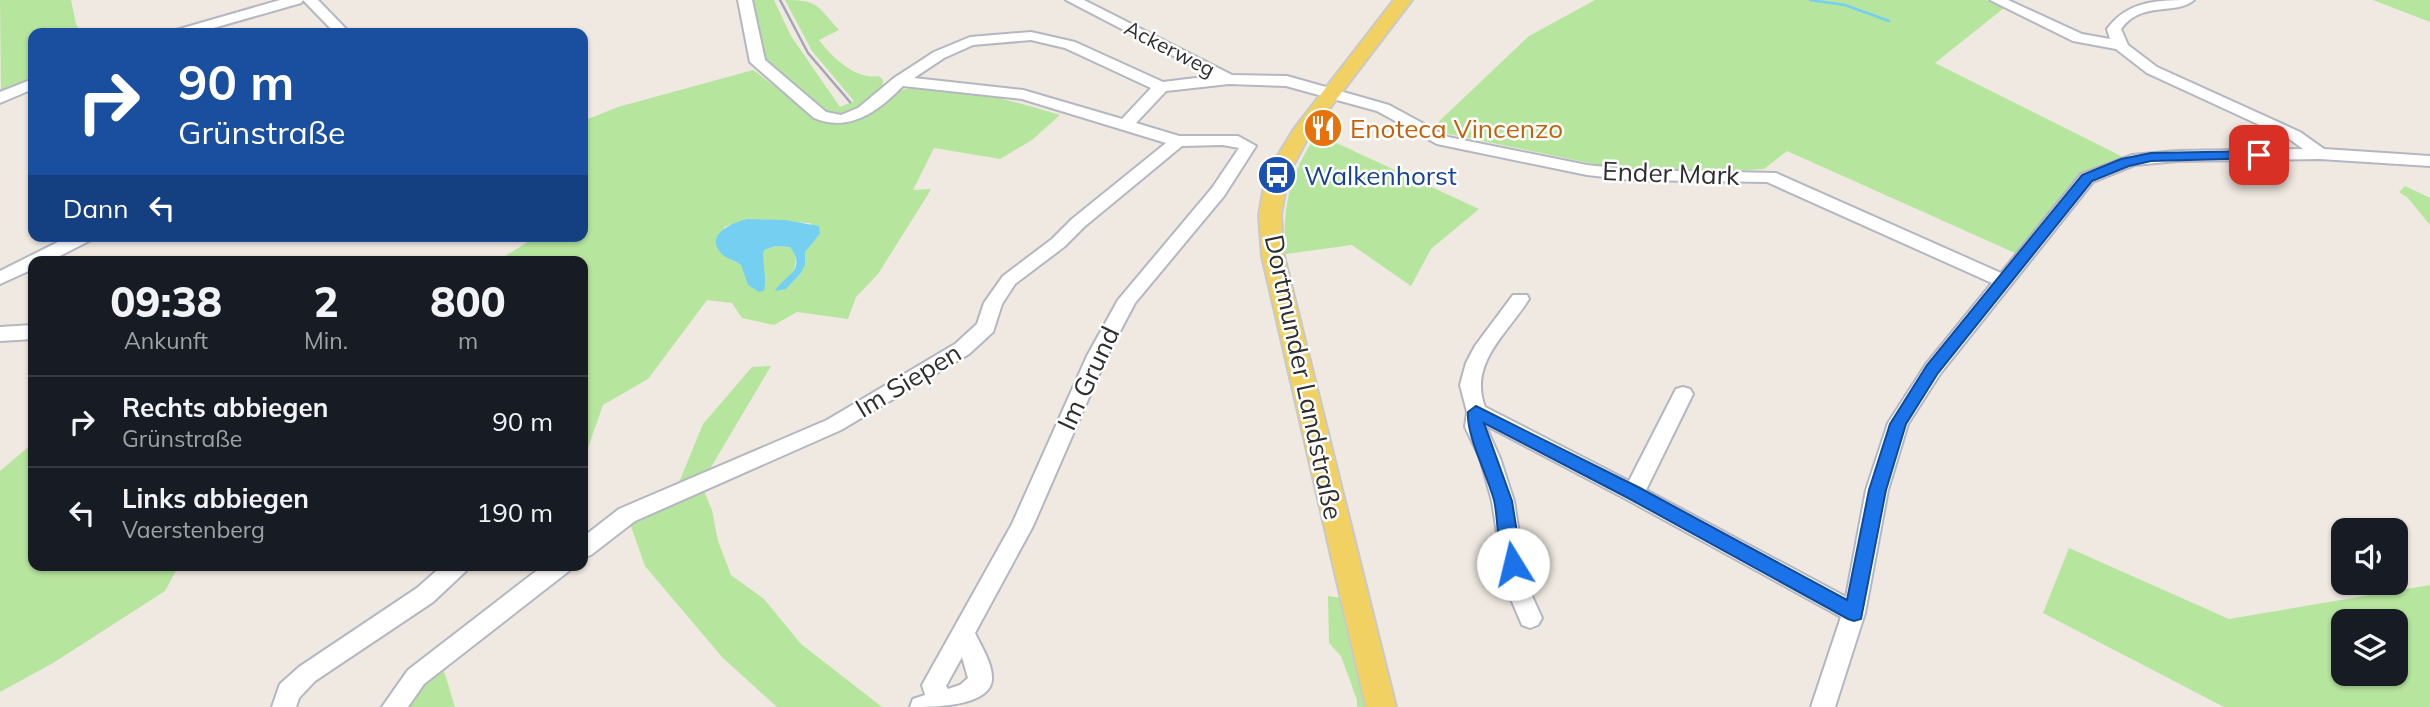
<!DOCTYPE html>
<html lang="de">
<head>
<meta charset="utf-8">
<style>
	:root { --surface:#171b24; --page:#20242c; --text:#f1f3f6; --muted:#9ea1a6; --line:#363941 }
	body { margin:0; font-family:Mulish,sans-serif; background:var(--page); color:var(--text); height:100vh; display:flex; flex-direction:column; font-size:26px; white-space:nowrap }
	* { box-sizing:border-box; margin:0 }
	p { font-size:23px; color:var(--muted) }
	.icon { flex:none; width:38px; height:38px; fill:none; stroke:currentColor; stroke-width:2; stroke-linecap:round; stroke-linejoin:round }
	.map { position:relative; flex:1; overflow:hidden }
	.details { position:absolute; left:28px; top:256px; width:560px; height:315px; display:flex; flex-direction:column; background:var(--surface); border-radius:14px; box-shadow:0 2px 5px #0004 }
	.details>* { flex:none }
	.top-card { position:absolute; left:28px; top:28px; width:560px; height:214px; border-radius:14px; box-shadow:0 2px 5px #0004; background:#1a4fa0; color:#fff; overflow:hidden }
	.fabs { position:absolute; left:2331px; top:518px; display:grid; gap:14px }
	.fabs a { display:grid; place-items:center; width:77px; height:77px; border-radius:14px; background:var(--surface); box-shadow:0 2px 5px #0004; font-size:35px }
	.pin { position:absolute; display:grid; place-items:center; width:60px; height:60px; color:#fff; margin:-30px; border-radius:14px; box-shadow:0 4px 10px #0006 }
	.me { position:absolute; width:77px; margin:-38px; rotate:351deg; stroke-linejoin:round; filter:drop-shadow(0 0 5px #0008) }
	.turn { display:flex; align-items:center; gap:24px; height:147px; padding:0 35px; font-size:32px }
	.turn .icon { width:91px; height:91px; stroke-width:2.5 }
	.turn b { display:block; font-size:49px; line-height:60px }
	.then { display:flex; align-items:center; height:66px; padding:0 35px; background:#0003; gap:14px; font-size:26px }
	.eta { display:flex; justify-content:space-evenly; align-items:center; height:119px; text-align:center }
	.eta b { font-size:42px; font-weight:800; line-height:49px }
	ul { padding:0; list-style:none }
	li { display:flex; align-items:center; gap:21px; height:91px; padding:0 35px; border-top:2px solid var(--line) }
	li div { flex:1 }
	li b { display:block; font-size:26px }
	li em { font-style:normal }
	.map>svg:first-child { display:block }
	.green { fill:#b6e59e; fill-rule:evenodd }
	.water { fill:#75cff0 }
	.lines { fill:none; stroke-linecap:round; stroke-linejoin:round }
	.stream { stroke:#75cff0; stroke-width:2.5 }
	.minor-casing { stroke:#b4b7c1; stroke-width:4 }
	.major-casing { stroke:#c9c9c9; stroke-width:4 }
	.minor { fill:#fff; fill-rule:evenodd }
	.major { fill:#f2d163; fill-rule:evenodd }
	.rail { stroke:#a3a6b8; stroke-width:2.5 }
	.route { fill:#1a73e8; stroke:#114b97; stroke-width:2 }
	.labels { text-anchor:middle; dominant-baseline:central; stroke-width:5; stroke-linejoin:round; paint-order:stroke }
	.far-street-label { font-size:21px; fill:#2e2e2e; stroke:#fff }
	.food-label { font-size:26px; fill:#c56008; stroke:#fff; text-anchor:start }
	.street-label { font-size:26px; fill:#2e2e2e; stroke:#fff }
	.transit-label { font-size:26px; fill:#164399; stroke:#fff; text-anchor:start }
</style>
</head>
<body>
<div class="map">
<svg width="2430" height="707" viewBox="0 0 2430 707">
	<rect width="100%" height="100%" fill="#efe9e1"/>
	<path class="green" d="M0,0h71l5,24 5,9h-48v47l-32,12z
		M751,0h23l17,36 49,71 14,-6 -42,-50 -27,-51c34,0 32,6 54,30l-20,10c13,17 36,40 60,36l4,4 -1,13c-14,15 -34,23 -55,23l-64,-57z
		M1595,0h391l18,8 -69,55 190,95 -42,16 -68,79 -228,-102 -23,18 -45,3 -96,-2 -193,-40 99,-94z
		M2373,0h57v22z
		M753,70c13,9 66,52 74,53 33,4 54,-31 84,-35 40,-5 109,15 149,27l-28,25 -32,19 -66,-11 -21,42 18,-1 -4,7 -49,78 -22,23 -8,22 -51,-7 -23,13 -32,-7 -10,-15 -25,-3 -59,79 -45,26 -20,57v-201h-86l34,-21 -2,-4h54v-115l35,-14zM747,219l63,4 10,11 -15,18v13l-4,8 -15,16 -9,-2c15,-11 26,-23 13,-40l-14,-1 -12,4 -1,22 -15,13 -6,-20 -13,-6 -5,-32z
		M1317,134l162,75 -48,40 -20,37 -59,-41 -66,9c-5,-47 5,-82 31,-120z
		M2405,186l25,12v27l-22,-27 -9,-6z
		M771,366l-70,118 11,26 6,31 13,34 33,24 37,45 81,63h-105l-55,-50 -77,-91 -18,-51 46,-18 30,-73 49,-57z
		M33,443v122h146l-14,26 -112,72 -53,29v-221z
		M2069,548l160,71 201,-34v122h-206l-181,-94zM2343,621h53v53h-53z
		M1328,596l27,4 26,107h-24v-7l-16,-44 -12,-13z
		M440,658l15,49h-61z"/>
	<path class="water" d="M747,219l38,1 34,6 1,8 -15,18v13l-4,8 -15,16 -11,2c9,-16 33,-20 15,-44l-14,-1 -12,4c-2,14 3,27 0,41l-5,1 -11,-7 -7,-20c-6,-5 -15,-6 -20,-12 -17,-18 12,-31 26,-34z"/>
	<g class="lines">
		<path class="stream" d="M1810,0l35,5 44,16"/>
		<g class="minor-casing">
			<path id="minor" d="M280,0h38l32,33h-15l-32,-33 -2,3 -105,30h-22l2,-3z
				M738,0h14l13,60 61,52 15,3 17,-7 36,-30 40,-26 36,-15 61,-5 44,10 88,40 49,-6 -146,-76h18l148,75 55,1 102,29 59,32 139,28 45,5 144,3 225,100 80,-99 51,-19 45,-4 126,-2 -15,-11 -141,-65 -31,-24 -43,-8 -83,-41h18l74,34 28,5 -3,-10c21,-29 52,-29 87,-29 -19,16 -52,0 -73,29l7,16 29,22 143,65 24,17 106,7v10l-110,-7 -143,2 -42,4 -42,17 -153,192 -32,50 -20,66 -23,123 -30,94h-24l30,-90 -215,-118 -141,-74 15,33 14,43 13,84 15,33 -4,7 -8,3 -8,-3 -17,-40 -13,-84 -12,-43 -15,-31 2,-15 -7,-27 6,-22 9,-17 38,-51h14l2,4c-21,34 -61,64 -44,108l144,74 47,-92 7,-2 7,2 3,5 -47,96 200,107 20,-107 22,-67 38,-59 66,-81 -225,-101 -135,-2 -45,-5 -150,-31 -60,-33 -91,-25 -57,-2 -63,7 -30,32 43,13h59l18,10 -32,50 -89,107 -28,53 -74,170 -58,107c6,13 18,31 17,47 -3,27 -60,27 -82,27l3,-8 12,-4 -3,-10 4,-7 86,-154 75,-168 31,-56 94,-112 27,-40 -16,-3 -41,1 -98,81 -20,20 -49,37 -13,20 -9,28 -24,22 -128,76 -206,91 -44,34 -8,3v-21l36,-28 208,-89 128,-76 22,-20 7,-21 19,-27 49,-37 20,-20 94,-76 -144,-44 -119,-13c-25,25 -53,47 -89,32l-64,-56zM1031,40l34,8 86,40 -29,31 -99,-29 -109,-12 30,-20 29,-13zM962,657l6,21 -8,7 -12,4 -2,-3z
				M33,79v10l-33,14v-11z
				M70,236h24l-3,4 -41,21h-17v8l-33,15v-13z
				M33,325v14l-33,2v-14z
				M443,565h26l-3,6 -33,31 -118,79 -16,17 -3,9h-24l8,-23 19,-17 118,-79z
				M544,565h28l-3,6 -145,113 -16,23h-26l26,-37z"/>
		</g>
		<g class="major-casing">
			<path id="major" d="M1394,0h18l-102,134 -22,41 -7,40 3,41 112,451h-30l-104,-451 -3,-41 7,-40 28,-46z"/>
		</g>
		<use href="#minor" class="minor"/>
		<use href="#major" class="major"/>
		<path class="rail" d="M780,0l28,53 42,49"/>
	</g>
	<path class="route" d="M2259,151l5,1v6l-113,3 -22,5 -37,15 -154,192 -32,51 -20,66 -25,129 -7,2 -6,-2 -220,-121 -144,-75 28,78 10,63 -3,5 -6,2 -7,-2c-10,-20 -7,-47 -12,-69 -7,-26 -28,-65 -26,-88l8,-6 164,82 207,112 22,-110 21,-66 37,-59 155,-190 39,-16 30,-6z"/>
	<defs>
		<g id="restaurant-disc" transform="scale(2.0125)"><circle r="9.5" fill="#e8710a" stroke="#fff"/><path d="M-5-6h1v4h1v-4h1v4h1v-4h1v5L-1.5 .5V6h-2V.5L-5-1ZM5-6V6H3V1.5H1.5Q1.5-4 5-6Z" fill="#fff"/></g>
		<g id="bus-disc" transform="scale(2.0125)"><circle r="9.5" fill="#1a4fb4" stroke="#fff"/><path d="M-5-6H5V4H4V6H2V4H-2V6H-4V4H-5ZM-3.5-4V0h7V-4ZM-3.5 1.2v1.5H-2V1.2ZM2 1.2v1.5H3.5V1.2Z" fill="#fff"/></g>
	</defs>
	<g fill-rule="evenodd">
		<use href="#restaurant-disc" x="1323" y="128"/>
		<use href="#bus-disc" x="1277" y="175"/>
	</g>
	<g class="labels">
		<g class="far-street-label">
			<text transform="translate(1170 48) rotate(27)">Ackerweg</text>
		</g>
		<g class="food-label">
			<text x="1350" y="128">Enoteca Vincenzo</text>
		</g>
		<g class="street-label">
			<text transform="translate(1671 173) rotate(2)">Ender Mark</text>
			<text transform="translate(1304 377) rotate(78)">Dortmunder Landstraße</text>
			<text transform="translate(1088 378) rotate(-65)">Im Grund</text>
			<text transform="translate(908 380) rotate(-31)">Im Siepen</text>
		</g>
		<g class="transit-label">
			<text x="1304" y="175">Walkenhorst</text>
		</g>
	</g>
</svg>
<div class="fabs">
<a><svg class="icon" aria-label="sound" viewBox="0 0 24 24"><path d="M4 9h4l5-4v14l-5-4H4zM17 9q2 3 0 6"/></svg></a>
<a><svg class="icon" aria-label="layers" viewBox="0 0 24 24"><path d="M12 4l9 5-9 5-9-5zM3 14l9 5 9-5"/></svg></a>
</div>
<div class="pin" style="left:2259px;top:155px;background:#d93025"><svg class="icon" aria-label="arrive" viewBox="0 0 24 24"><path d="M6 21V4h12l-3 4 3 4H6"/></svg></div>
<svg class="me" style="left:1513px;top:564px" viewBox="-20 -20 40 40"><circle r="19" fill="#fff"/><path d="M0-13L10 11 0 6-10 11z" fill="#1a73e8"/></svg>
<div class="top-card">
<div class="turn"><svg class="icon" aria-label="right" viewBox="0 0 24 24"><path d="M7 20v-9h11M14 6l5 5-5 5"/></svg><div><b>90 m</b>Grünstraße</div></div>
<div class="then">Dann<svg class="icon" aria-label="left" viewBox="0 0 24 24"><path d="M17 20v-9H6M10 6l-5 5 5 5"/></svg></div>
</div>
<section class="details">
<div class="eta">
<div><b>09:38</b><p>Ankunft</p></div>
<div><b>2</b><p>Min.</p></div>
<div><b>800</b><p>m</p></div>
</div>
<ul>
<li><svg class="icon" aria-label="right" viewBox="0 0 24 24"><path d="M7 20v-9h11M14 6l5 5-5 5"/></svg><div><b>Rechts abbiegen</b><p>Grünstraße</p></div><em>90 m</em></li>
<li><svg class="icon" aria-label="left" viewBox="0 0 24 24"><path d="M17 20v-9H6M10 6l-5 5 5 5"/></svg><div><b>Links abbiegen</b><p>Vaerstenberg</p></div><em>190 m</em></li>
</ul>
</section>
</div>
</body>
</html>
